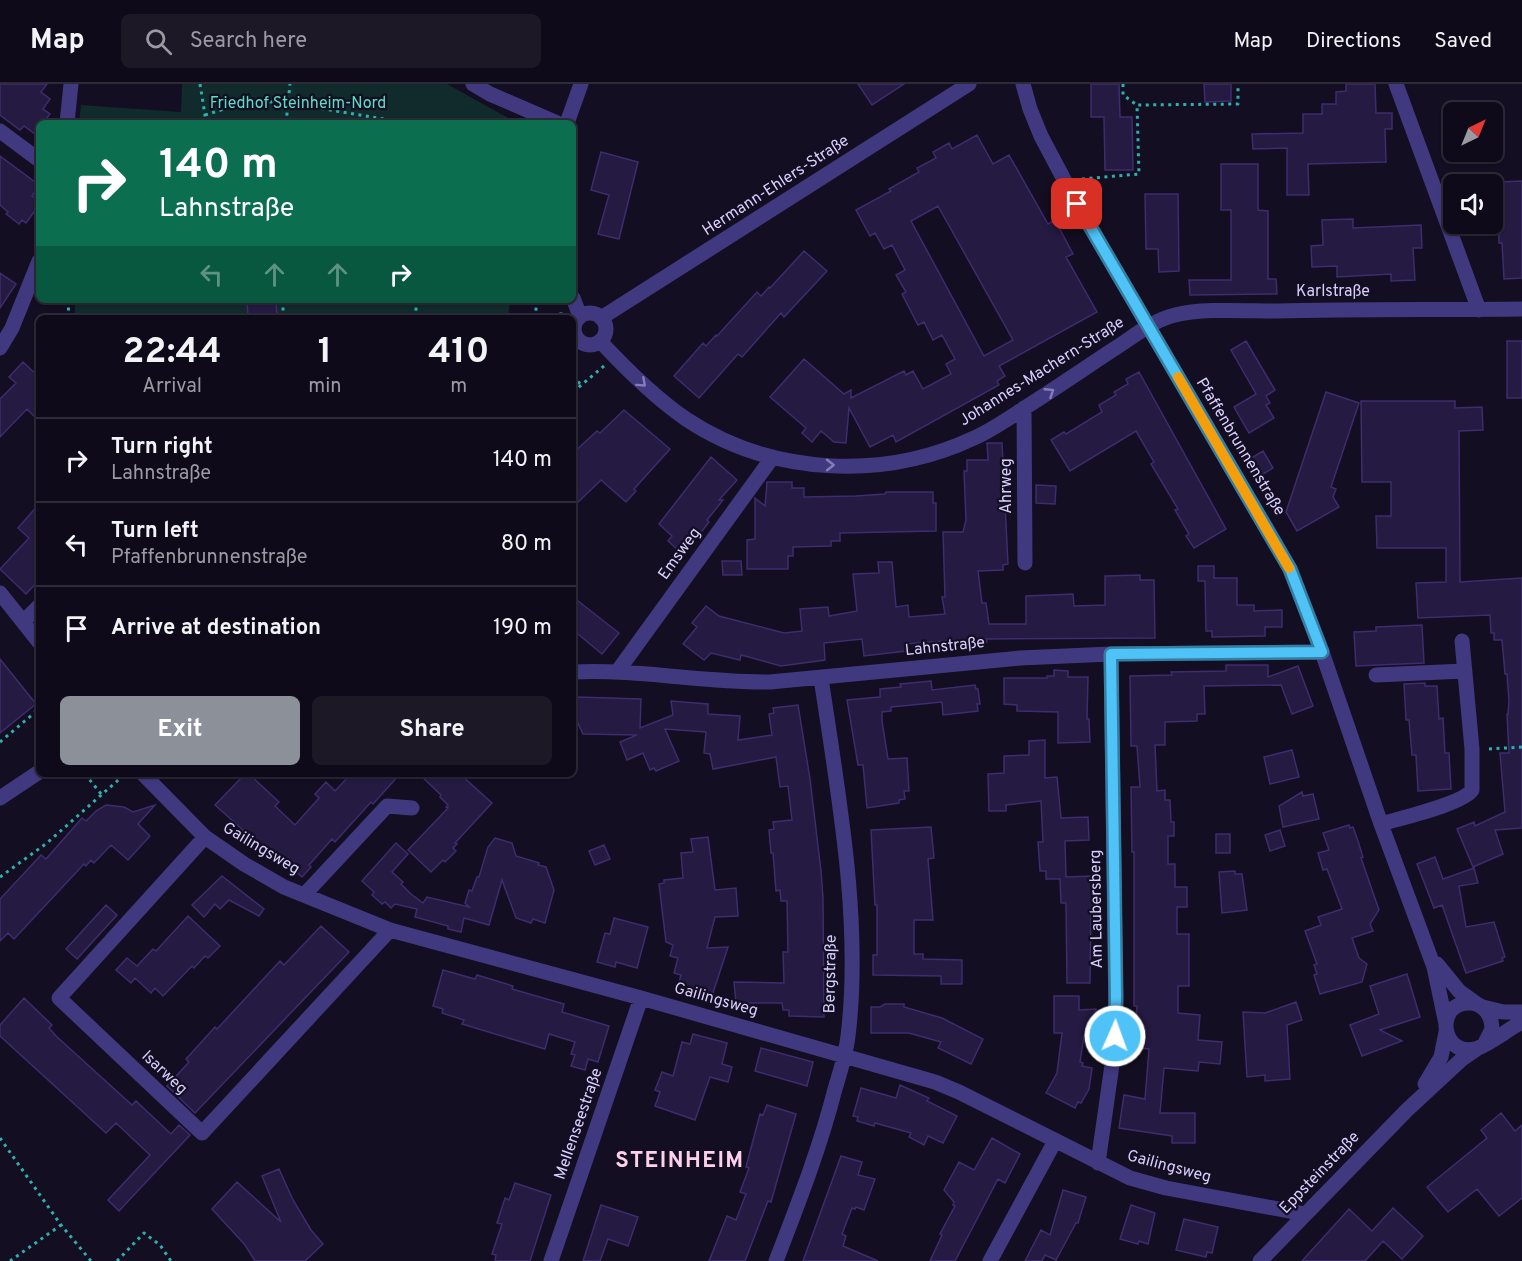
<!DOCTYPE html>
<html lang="en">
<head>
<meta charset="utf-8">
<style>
	:root { --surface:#0e0a19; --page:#1c1826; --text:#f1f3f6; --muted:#9b9aa2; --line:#2e2b38; --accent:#8c9099 }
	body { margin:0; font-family:Overpass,sans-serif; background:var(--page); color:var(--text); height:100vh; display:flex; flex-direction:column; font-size:22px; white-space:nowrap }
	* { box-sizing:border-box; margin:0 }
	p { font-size:20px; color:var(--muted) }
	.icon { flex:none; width:33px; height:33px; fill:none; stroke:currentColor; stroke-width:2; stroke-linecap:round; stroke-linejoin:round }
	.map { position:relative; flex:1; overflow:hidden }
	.sheet { position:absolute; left:36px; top:231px; width:540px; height:462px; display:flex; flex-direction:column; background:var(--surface); border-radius:9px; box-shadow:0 2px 4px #0004,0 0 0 2px var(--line) }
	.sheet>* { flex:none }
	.top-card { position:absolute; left:36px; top:36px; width:540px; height:183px; border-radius:9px; box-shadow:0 2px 4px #0004,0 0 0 2px var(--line); background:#0b6e4f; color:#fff; overflow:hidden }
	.needle { width:39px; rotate:43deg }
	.fabs { position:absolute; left:1443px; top:18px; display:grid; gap:12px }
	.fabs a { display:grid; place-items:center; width:60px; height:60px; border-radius:9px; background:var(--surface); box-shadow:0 2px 4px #0004,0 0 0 2px var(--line); font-size:30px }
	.pin { position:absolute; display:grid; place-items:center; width:51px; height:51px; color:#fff; margin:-26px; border-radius:12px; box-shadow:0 3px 9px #0006 }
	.me { position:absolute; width:66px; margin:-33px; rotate:2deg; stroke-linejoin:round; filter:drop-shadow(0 0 4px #0008) }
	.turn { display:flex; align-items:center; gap:21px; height:126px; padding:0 24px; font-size:27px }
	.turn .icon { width:78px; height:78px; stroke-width:2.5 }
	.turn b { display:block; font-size:42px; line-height:51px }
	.lanes { display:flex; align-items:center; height:57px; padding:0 24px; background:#0003; justify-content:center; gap:30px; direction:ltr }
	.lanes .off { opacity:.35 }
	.eta { display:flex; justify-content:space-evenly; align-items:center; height:102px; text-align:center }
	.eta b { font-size:36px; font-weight:700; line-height:42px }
	.button { display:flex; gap:12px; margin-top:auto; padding:12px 24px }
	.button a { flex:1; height:69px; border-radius:9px; background:var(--accent); color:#fff; font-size:24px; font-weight:700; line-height:69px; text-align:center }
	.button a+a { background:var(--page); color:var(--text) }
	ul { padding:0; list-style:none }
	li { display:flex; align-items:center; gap:18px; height:84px; padding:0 24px; border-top:2px solid var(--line) }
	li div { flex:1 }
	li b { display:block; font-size:22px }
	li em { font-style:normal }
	header { display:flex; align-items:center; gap:36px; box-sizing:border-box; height:84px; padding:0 30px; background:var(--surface); border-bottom:2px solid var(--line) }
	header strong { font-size:28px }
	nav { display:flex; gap:33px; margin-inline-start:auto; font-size:21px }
	.search { width:420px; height:54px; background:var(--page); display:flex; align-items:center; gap:15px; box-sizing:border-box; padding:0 21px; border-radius:9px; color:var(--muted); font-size:22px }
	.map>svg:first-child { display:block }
	.green { fill:#112a2b }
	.building { fill:#251a42; stroke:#3e2c6e; stroke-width:1.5; fill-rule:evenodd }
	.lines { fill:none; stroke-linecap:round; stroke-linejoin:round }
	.path { stroke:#30afb1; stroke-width:3; stroke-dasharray:3 4.5; stroke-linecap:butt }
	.minor { stroke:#413980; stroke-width:15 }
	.oneway { stroke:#857cb9 }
	.route-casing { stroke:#337fa1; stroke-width:15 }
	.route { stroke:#4fc3f7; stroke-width:10 }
	.slow { stroke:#f59e0b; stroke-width:10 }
	.labels { text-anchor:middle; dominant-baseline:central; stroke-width:4.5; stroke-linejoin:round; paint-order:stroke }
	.park-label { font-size:16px; fill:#5cddc7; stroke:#130e21 }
	.street-label { font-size:16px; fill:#d8cffe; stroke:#130e21 }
	.district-label { font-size:22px; font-weight:bold; letter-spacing:1.5px; fill:#fed1ea; stroke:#130e21 }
</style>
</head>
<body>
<header>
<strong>Map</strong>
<div class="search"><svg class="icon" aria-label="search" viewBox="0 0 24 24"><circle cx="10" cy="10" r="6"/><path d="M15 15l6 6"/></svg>Search here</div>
<nav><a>Map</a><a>Directions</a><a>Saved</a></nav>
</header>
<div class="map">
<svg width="1522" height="1177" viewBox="0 0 1522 1177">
	<rect width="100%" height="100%" fill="#130e21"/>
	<path class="green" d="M182,0h265l70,39h-438l2,-18 100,7z
		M75,216h435l-2,18h-433z"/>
	<path class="building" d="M0,0h47l-6,8 9,7 -7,10 7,5 -7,9h-4v14l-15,-11 -4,4 -20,-15z
		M858,0h46l-32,21z
		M1091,0h28l1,33h12l1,53h-28l-1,-53h-13z
		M1204,0h27v17l-26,1z
		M1346,0h29l1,29h16v16h-7l1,33 -78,2 1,31h-22v-47l-34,1 -1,-15 51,-1v-19h19v-10h14v-12l10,-1z
		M977,51l16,29 16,-9 39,69 7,-4 18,34 -7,3 31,55 -98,54 6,10 -8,5 2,4 -103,57 -3,-7 -23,12 -21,-39 -3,35 -12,-1 -13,-11 -9,11 -10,-9 4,-5 -36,-31 34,-38 40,35 7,-4v8l53,-27 2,4 7,-4 10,18 28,-15 -5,-10 9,-5 -13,-24 -9,5 -9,-18 -6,3 -16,-31 4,-2 -10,-17 9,-5 -13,-25 -8,4 -9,-16 -5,3 -14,-26 35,-19 -2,-2 30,-17 -2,-4 19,-10 -3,-6 16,-9 3,6zM938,122l75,134 -29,16 -73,-135z
		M601,68l37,10 -19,77 -21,-5 11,-39 -18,-5z
		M0,72l39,29 -7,11 7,5v4l-13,18 -4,-3 -3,4 -13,-10 2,-2 -8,-7z
		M1221,80h37v46l10,1v68h8l1,15 -87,1 -1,-15h42v-70h-10z
		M1522,97v97l-18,1 -2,-36h-3l-1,-34h-6v-14l9,-1 -1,-12z
		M1145,110h33l1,77 -20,1 -1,-23h-12z
		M1353,135v9l68,-3 1,23h-9l2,32 -24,1v-7l-54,3v-11l-25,1 -1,-21 12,-1 -1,-25z
		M804,167l23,20 -43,46 -3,-4 -39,44 -4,-3 -39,44 -25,-22 29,-33 3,3 10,-11 1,1 40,-44 4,4 8,-9 1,1z
		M0,189l16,11 -16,24z
		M247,216h29l1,18h-29z
		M1246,257l29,49 -9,6 4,7 -4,2 8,13 -25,15 -15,-26 22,-13 -25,-44z
		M1507,257h15v57h-15z
		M23,278l16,15v44l-12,-12 -27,28v-38l16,-16 -7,-6z
		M1139,288l87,157 -32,19 -8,-12 3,-2 -14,-24 3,-1 -27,-45 3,-2 -18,-31 -66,40 -19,-31 13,-8 2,2 36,-22 -3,-7 17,-10 -2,-3 14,-8 -2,-5z
		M1326,308l33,11 -28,84 5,2 -3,8 6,10 -42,24 -11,-19z
		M1361,317h94v7l27,-1 1,23 -24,1 1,151 62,-4v250l-27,2 8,24 -30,13 -16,-38 17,-7 1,4 30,-14 -5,-59h9l-2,-39h1l1,-13 -2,-27h-2l-3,-34h-8v-7h-3l-1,-18 -72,3 -2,-35 30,-1v-34h-69l-1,-32h15v-34h-29z
		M624,326l46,39 -36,40 2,2 -10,11 -25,-22 -28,27v-54l24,-22 3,2z
		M987,359h15l6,121 -5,1v5l-25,1 4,32h4l3,21h37v-28l47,-2 1,12 31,-1v-29l35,-1v5h14l1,58 -169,1 1,3 -30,4v-6l-52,4 1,7 -42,5 -2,-17 -38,4 1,17 -44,6 -40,-11 -1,5 -29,-7 -7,7 -21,-16 14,-17 -5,-4 14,-17 13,10 65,17 18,-2 -2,-22 28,-2 1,9 28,-5 -4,-37 26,-1 -1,-11h14l4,45 12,-2 1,12 36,-3 -3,-17h3l-2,-65h20l3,-12 -2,-49h3v-11h21z
		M1263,367l10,17 -15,9 -10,-17z
		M711,373l26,23 -18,20h4l-16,20 2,2 -10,13 -12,14 -3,-3 -5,5 -11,-10 4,-5 -13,-12z
		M767,398h25v6h12v9l52,-1 29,-2 1,-2h47v11h3v28l-96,2v8h-9v5l-38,1v9h-5v13h-41v-29l8,-1v-41l10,8z
		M1036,401l20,1 -1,18 -19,-1z
		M39,420v76l-13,14 -26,-25 29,-31 -11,-10z
		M722,477h19l1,14h-19z
		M1198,482h16v12h23v27h17v6l28,-1v17h-17v9l-53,1v-6h-6l-1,-50h-7z
		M573,513l46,36 -17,21 -29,-24z
		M1422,541l2,38 -68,3 -2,-34 22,-1v-4z
		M0,575l36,45 -36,29z
		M1226,581h42v12l30,-11 15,40 -21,8 -11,-29 -77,1 1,28h-8v7l-32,1v23h-10l2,46 8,-1v10h5l1,22h3v14h-6v28h7v23h12v20h-10v27h12v52h-11v27l22,2 -2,25 24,2 -2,22 -21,-2 -1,9 -34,-3 -4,45h35v30h-23v-7l-53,-8 5,-33 21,4 4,-50 -16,-2 4,-41h-3v-154h-2l-1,-65h9l-3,-41h-6l-1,-70 42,-1 -1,-3 55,-1z
		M1054,586l14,1v6h20l-1,42h2l1,23 -32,1v-31l-41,-1v-6l-13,-1v-26h43v-2h7z
		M931,597l1,9 43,-5 1,4h2l2,15h-3l1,7 -35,4 -1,-13 -51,5v4l-9,1v9l6,38 19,-1 2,33h-5l1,8 -6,1v3l-32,5 -4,-43h-5l-11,-65 33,-3v-8l21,-2 -1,-3z
		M1425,599v3h12l2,33 4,-1 2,35h4l2,36 -33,2 -2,-36h-4l-3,-35h-3l-2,-36z
		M577,613l64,2 -1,29 33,-13 -2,-14 37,3v10l32,2 -2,24 34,-5 -3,-21 5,-1 -1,-5 25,-3 12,74 11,92 2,27 1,119 -35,-1v-6h-6l-1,-7h-46l-2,-21 50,1 -1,-31h5l-1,-51h-6l-1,-11 -4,1 -3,-38h-2l-2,-23 5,-1 -1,-7 19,-2 -4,-34 -8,1 -4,-30 -63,12 -3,-15 -6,-1 2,-21 -41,-3 14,32 -23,10 -2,-3 -4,2 -7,-17 -16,7 -7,-18 17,-7 -54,-1 -7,-15z
		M1045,656v38l12,-1 4,41 27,-1 1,23 -24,1 1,36 26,-1 2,39h-3l-1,68h-23l-1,-80h-5l-1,-24h-14v-8h-6l-2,-29h5l-2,-41 -35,4v6h-17l-1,-37 16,-1v-17l25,-1v-14z
		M1292,666l7,27 -29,7 -6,-27z
		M245,690h4l30,28 -4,4 20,19 24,-27 -4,-4 11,-12 9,9 16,-17h49l-27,30 -2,-2 -36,40 -3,-3 -23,26 2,2 -9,10 -11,-10 -2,2 -14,-14 -2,2 -58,-52z
		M419,690h41l32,29 -37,40 2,1 -4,4 3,3 -11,11 -2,-2 -12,12 -23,-22 40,-42 -2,-1 2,-2 -8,-8 1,-2z
		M1302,708l1,4 10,-2 6,25 -36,8 -4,-21z
		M106,721l18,2 9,5 22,-7 -17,19 12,12 -22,24 -17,-15 -17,18 -3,-3 -5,6 -2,-2 -70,75 -6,-6 -8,8v-42l41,-44 5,4 36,-41 4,3 10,-10z
		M1349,741l1,3 3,-1 5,14 5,16 -2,1 18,52 -9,14 3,7 -21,7 7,20 8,6 -5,18 -42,12 -6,-19 3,-1 -3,-9 3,-1 -12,-33 16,-6 -3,-8 24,-8 -15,-40 -4,1 -5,-17 11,-3 -6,-17z
		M931,743l3,31 -6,1 5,61h-19v34h9v5l39,1v24h-21v-8l-68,-1v-20h4v-50h-2l-4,-75z
		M1280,746l5,16 -15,5 -5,-16z
		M1216,750h14v19h-14z
		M708,753l7,53 21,-2 2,28 -23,1 -8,31 21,-1 -17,52 -34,-10 4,-14 -7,-2 4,-15 -8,-2 3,-11 -7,-3 -7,-58 5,-1v-3l19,-2 -2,-25 12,-1 -2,-13z
		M495,754l17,5 4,13 23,7 -1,2 8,2 8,23 -9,33 -12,-4 -2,4 -15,-5 -14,-38 -13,45 -25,-7 -3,14 -13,-3v-3l-33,-9 2,-8 -22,-5 -4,4 -6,-6 -3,2 -10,-9 2,-3 -12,-11 34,-38 12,11 -16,18 11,10 -2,2 10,10 12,9 4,-6 42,10 -4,-4 4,-13 3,1 5,-14h2l9,-30z
		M604,761l6,14 -15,6 -6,-14z
		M1435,773l8,22 31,-11 4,15 -19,3 7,41 28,-5 11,35 -3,1 1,3 -37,12 -24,-68 -8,3 -17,-44z
		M1235,787v3h7l5,36 -25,3 -3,-41z
		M222,792l42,33 -5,7 -30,-16 -9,9 -5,-5 -11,13 -12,-12z
		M106,821l11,10 -40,44 -11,-10z
		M188,832l32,30 -12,12 -3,-2 -11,12 -2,-2 -27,28 -2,2 -8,-8 -4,5 -16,-15 -4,5 -15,-13 11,-12 10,8 16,-17 3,2z
		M614,834l34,9 -11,41 -21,-6 -1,5 -18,-5 8,-29 5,1z
		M321,842l28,26 -154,161 -28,-27 22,-24 -3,-3 29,-32 2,2 63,-68 4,4z
		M443,886l32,9 2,-4 36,11 -1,3 52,15 -2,8 47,14 -11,36 -10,-3 -3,11 -14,-4 4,-11 -4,-1 4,-12 -26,-8 -4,15 -83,-25 2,-4 -22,-7 1,-4 -10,-3z
		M1407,890l13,43 -40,13 22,11 -40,15 -12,-31 29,-11 -9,-28z
		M1054,912h25v14l17,-1v27h-12l-4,26 3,1 -1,3 10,2 -3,21 -8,14 -3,-1 -3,6 -29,-15 11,-20 5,-40h-8z
		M24,914l28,27 -3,3 7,8 76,69 4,-4 35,33 8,-9 11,10 -71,76 -11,-11 42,-45 -34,-32 -10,10 -106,-97v-11z
		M1296,918l6,18 -15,5 3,54 -25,2v-6l-18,2 -4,-65 22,1z
		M885,920h19v3l38,11 41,21 -12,25 -33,-16 3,-6 -32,-9h-38v-26h9z
		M693,950l34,9 -5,21 10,3 -4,15 -18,-5 -15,43 -40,-14 5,-14 -5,-2 7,-18 11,4 9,-34 8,2z
		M761,964l52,14 -6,24 -52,-15z
		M900,1001l29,13 -2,3 30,15 -14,27 -15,-7 -4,9 -15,-8 2,-4 -36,-10 -1,3 -17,-5 1,-4 -5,-1 8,-28 35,10z
		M767,1021l29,9 -25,88 -3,-1 -23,60h-36l18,-45 9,4 10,-26 -6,-2 9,-24 -3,-1 14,-53 3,1z
		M1501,1029l14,18 7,-6v73l-23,18 -22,-27 -29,23 -21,-25 60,-49 -6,-8z
		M992,1054l28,16 -15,29 -7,-4 -43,82h-25l12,-26 -2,-1 15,-28 -2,-1 1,-3 -10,-12 15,-28 15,8z
		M841,1072l21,6 -4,13 17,4 -11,31 -8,-3 -1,2 -3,-1 -10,26 4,2 -3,10 35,15h-75z
		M279,1085l14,31 18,30 12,14 -18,17h-50l-10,-16 -33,-36 25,-27 44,40 -19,-46z
		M515,1099l36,12 -21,66h-35l1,-6 -4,-1 10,-30 -5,-1 8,-25 4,2z
		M1063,1106l23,7 -8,26h-2l-20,37 -11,-5 -3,6h-17l16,-31 9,5z
		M601,1121l37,12 -10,29 -20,-7 -8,22h-17z
		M1131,1121l24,8 -7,31 -9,-3 -1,3 -18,-5z
		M1393,1124l30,28 -21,23 -19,-18 -18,20h-63l47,-52 23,22z
		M1184,1135l34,8 -6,26 -5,-1 -1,5 -30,-7z"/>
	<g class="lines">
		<path class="path" d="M200,0l5,31v8
			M1123,0v11l14,10
			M205,31l16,-5 15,-8 8,-2 44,3 120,20
			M286,39l4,-39
			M1082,95l57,-5 -2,-69 101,-1v-20
			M68,216l1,18
			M283,216v18
			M415,234l2,-18
			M535,234l2,-18
			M553,234l7,-4h4
			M573,292l8,9
			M573,308l31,-26
			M0,658l39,-33
			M1489,665l33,-2
			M85,690l17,21
			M0,793l47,-34 78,-69
			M0,1054l61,87 30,36
			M10,1177l51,-36
			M117,1177l27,-28 16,12 11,16"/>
		<path class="minor" d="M473,0l17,10 67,29
			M1023,0l7,25 11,27 36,68 213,365 32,83 59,172 53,143 12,57
			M1396,0l83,226
			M67,39l4,-39
			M567,39l14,-39
			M0,47l39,29
			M573,214l7,18
			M574 245a16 16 0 1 1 32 0a16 16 0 1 1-32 0Z
			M601,234l368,-234
			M600,257c26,28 54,56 86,78 84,56 197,62 288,19 18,-8 35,-20 52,-31 30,-19 59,-39 88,-58 19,-12 39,-29 61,-34 27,-7 72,-4 101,-4 82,-2 164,-1 246,-2
			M0,264l12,-20 27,-67
			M1024,324l1,155
			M0,509l39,49
			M23,538l16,-16
			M573,588c66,-3 131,11 197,10l250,-24 91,-4 211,-2
			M617,588l155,-214
			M1376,591l88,-4
			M143,690l62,63 39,27 40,23 106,43 251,68 294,84 24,10 171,86 36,10 139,26
			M0,714l39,-26
			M1381,740c19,-6 82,-20 91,-34v-41l-10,-108
			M205,753l-146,161 143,135 188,-203
			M305,810l82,-88 25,2
			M1437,880l22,27 18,13
			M1483,923l20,5h19
			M1484,961l8,-16c0,-12 -7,-25 -21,-26 -39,-2 -29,58 7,45 15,-6 29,-18 44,-26
			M1425,1000l16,-27 5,-25
			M1098,1079l16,-112 2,-30 -5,-367
			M551,1177l90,-263
			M776,1177c22,-57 44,-113 59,-172 5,-17 11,-35 13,-53 14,-115 -10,-243 -27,-358
			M990,1177l65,-120
			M1260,1177l147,-151 55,-51 16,-11"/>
	</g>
	<defs><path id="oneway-chevron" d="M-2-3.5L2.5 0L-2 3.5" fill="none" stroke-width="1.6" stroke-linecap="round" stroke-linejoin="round" transform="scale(1.5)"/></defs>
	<g class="oneway">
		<use href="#oneway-chevron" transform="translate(642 299) rotate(42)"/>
		<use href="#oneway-chevron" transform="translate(1050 308) rotate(-33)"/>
		<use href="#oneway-chevron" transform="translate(830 381)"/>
	</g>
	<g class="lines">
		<g class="route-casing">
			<path id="route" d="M1077,120l213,365 32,83 -211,2 5,342 -1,40"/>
		</g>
		<use href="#route" class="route"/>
		<path class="slow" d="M1178,293l111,191"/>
	</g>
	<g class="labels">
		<g class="park-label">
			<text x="298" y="20">Friedhof Steinheim-Nord</text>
		</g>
		<g class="street-label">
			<text transform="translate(776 102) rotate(-33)">Hermann-Ehlers-Straße</text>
			<text x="1333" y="208">Karlstraße</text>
			<text transform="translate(1042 288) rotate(-32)">Johannes-Machern-Straße</text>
			<text transform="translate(1240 363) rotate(59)">Pfaffenbrunnenstraße</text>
			<text transform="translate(1007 402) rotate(-90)">Ahrweg</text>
			<text transform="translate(680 470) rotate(-54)">Emsweg</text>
			<text transform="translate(945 563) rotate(-6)">Lahnstraße</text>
			<text transform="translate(261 765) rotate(31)">Gailingsweg</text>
			<text transform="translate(1097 825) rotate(-91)">Am Laubersberg</text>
			<text transform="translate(831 890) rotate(-89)">Bergstraße</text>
			<text transform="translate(716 916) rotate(16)">Gailingsweg</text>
			<text transform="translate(164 989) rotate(43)">Isarweg</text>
			<text transform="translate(579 1040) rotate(-71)">Mellenseestraße</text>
			<text transform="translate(1169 1083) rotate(15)">Gailingsweg</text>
			<text transform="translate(1320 1089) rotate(-46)">Eppsteinstraße</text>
		</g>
		<g class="district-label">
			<text x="680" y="1077">STEINHEIM</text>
		</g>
	</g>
</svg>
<div class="fabs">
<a><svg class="needle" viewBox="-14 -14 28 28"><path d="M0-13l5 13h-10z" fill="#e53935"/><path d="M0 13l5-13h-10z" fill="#9b9aa2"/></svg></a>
<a><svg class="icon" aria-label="sound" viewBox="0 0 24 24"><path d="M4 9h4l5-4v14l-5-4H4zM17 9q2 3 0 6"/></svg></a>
</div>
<div class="pin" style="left:1077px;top:120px;background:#d93025"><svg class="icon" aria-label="arrive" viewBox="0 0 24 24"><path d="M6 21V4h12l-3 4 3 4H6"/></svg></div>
<svg class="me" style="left:1115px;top:952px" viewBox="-20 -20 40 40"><circle r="17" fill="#4fc3f7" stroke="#fff" stroke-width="3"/><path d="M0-11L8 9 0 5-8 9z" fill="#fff"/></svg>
<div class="top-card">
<div class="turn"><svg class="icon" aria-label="right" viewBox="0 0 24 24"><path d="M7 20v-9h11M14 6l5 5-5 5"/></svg><div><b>140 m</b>Lahnstraße</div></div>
<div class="lanes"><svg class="icon off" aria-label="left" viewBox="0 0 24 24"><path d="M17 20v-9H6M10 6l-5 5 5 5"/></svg><svg class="icon off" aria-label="ahead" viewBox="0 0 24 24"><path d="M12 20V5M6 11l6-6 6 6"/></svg><svg class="icon off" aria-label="ahead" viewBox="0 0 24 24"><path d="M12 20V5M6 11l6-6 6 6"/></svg><svg class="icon" aria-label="right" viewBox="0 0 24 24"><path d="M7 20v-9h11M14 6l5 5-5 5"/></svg></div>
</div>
<section class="sheet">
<div class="eta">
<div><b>22:44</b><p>Arrival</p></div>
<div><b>1</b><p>min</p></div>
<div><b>410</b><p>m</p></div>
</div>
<ul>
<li><svg class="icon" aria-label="right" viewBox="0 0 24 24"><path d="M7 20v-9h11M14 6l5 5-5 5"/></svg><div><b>Turn right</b><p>Lahnstraße</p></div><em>140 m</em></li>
<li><svg class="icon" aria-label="left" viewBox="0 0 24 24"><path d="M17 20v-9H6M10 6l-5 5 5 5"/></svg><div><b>Turn left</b><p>Pfaffenbrunnenstraße</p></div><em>80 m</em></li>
<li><svg class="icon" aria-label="arrive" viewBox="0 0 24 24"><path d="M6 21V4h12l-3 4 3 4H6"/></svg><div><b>Arrive at destination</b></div><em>190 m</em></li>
</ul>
<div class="button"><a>Exit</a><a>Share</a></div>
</section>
</div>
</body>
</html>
